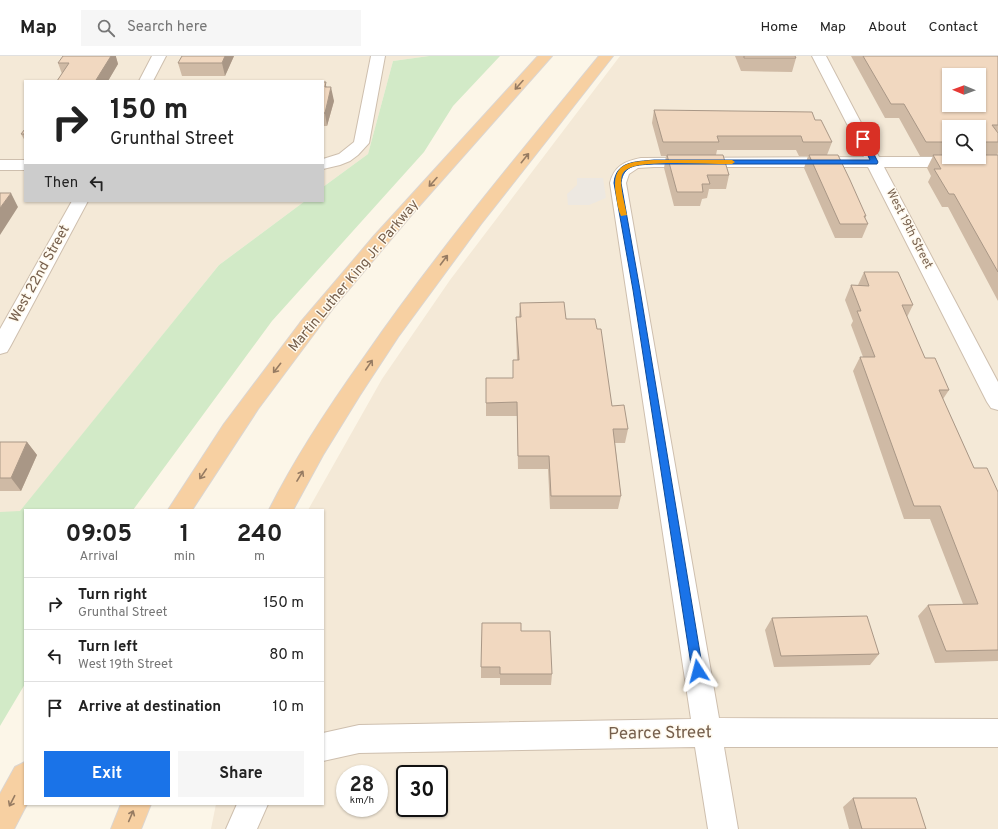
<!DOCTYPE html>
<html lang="en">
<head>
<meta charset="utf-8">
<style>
	:root { --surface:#fff; --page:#f6f6f6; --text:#222; --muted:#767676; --line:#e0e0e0; --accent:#1a73e8 }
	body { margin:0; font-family:Overpass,sans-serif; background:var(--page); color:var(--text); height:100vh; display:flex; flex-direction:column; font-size:15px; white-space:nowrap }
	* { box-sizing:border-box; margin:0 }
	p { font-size:13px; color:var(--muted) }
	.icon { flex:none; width:22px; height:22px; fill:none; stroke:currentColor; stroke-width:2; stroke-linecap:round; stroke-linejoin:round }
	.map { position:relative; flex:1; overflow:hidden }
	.panel { position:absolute; left:24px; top:453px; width:300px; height:296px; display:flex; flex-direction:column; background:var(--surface); border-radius:0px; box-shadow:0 1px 3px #0004 }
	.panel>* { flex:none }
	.hud { position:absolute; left:24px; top:24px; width:300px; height:122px; border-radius:0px; box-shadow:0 1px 3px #0004; background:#fff; color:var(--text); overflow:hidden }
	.needle { width:26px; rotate:271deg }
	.fabs { position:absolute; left:942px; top:12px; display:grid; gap:8px }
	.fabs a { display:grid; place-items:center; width:44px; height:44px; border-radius:0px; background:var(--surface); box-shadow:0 1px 3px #0004; font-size:20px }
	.speed { position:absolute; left:336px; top:709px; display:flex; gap:8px; font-size:20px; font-weight:700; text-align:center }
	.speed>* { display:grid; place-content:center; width:52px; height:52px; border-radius:50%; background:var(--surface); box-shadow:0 1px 3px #0004; line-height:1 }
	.speed small { font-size:10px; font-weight:400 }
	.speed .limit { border:2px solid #111; border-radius:6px; background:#fff; color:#111 }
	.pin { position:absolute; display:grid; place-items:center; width:34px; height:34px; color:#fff; margin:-17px; border-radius:8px; box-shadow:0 2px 6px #0006 }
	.me { position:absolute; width:44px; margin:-22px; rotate:351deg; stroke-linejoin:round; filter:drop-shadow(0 0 3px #0008) }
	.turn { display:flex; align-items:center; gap:14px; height:84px; padding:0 20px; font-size:18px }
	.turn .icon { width:52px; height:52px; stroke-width:2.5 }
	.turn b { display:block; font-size:28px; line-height:34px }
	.then { display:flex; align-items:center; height:38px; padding:0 20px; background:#0003; gap:8px; font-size:15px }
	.eta { display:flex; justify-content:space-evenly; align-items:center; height:68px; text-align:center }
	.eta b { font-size:24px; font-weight:700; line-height:28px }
	.action { display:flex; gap:8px; margin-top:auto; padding:8px 20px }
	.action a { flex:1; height:46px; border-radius:0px; background:var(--accent); color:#fff; font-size:16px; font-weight:700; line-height:46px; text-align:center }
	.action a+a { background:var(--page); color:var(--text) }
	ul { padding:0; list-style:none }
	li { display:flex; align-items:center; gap:12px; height:52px; padding:0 20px; border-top:1px solid var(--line) }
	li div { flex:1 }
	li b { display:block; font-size:15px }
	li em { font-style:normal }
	header { display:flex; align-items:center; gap:24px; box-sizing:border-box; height:56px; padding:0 20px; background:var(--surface); border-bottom:1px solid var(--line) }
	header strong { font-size:19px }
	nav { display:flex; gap:22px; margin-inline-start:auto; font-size:14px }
	.search { width:280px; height:36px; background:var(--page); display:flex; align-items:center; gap:10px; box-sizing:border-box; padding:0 14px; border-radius:0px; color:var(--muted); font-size:15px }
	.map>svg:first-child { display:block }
	.residential { fill:#f4e9d7; fill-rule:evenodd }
	.industrial { fill:#ede8e1 }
	.green { fill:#d2eac7 }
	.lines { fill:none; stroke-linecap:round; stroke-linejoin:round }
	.minor-casing { stroke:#cebfae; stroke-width:2 }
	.trunk-casing { stroke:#dbd5d0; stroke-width:2 }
	.minor { fill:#fff; fill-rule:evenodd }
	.trunk { fill:#f7d0a2; fill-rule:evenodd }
	.wall { fill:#cfbaa5; fill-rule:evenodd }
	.shaded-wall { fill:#a99786 }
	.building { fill:#f1d8c0; stroke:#a99786; fill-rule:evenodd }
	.oneway { stroke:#967b62 }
	.route { fill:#1a73e8; stroke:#114b97 }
	.slow { fill:#f59e0b }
	.labels { text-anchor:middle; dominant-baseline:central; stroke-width:3; stroke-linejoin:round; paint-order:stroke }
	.far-street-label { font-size:12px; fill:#765f4c; stroke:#fffaef }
	.street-label { font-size:14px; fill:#765f4c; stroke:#fffaef }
	.near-street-label { font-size:17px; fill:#765f4c; stroke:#fffaef }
</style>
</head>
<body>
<header>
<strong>Map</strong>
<div class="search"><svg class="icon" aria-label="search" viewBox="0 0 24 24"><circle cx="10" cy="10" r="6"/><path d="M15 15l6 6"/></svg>Search here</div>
<nav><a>Home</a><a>Map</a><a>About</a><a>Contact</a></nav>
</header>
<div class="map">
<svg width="998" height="773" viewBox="0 0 998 773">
	<rect width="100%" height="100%" fill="#fcf6e8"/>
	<path class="residential" d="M0,0h429l-36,5 -25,93 -45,33v-106h-298v120h280l-86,64 -199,247h-20z
		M620,0h378v773h-787l5,-25h107v-294h-15l74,-131 68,-99zM949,19h30v30h-30zM949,71h30v30h-30zM345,718h34v34h-34zM405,718h34v34h-34z"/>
	<path class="industrial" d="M577,122h26l3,20 -17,7h-21l-1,-11 10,-9z"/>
	<path class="green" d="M429,0h71l-47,50 -29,46 -152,169 -139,189h-108v174l-25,42v-214l20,-1 199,-246 86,-64h18v-14l45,-33 25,-93z"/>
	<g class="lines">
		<g class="minor-casing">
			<path id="minor" d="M152,0h14l-13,25h-14z
				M371,0h14l-16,87 -11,12 -8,6 -10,4 -17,4v-10l16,-5 15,-12z
				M812,0h14l53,101h119v10h-114l114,215v28l-7,-2 -4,-6 -119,-235h-214l-16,1 -9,6 -3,9 93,535 279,1v28h-274l14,82h-30l-13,-82 -336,6 -36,8v-28l36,-8 332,-6 -81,-536c4,-17 15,-22 31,-25l223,-1z
				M0,104h25v10h-25z
				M72,145h16l-78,146 -3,5 -7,2v-25z
				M237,748h31l-11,25h-31z"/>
		</g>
		<g class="trunk-casing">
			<path id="trunk" d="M538,0h14l-139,157 -79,94 -76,102 -66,101h-24l56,-86 76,-101 74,-87z
				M599,0h14l-132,168 -83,113 -38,58 -37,60 -30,55h-24c27,-54 61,-105 96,-154 72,-104 154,-202 234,-300z
				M25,706v42h2l-13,25h-14v-35l15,-27z
				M121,748h30l-10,25h-30z"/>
		</g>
		<use href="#minor" class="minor"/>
		<use href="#trunk" class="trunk"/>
	</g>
	<path class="wall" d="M116,0v1l2,7 -10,17h-51l5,-7 -4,-11z
		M234,0l-9,20h-43l-4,-13z
		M735,0h60l1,2 -4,14 -51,-1z
		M851,0h147v97l-1,2h1v146l-50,-94h-6l-14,-25 3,-6 -4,-8 6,-12h-13l-21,-38h-14zM949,71h30v30h-30z
		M323,26l4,5 7,14 -7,25h-4z
		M654,54l161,10 17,22 -5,13 39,61 -1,3 3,5 -6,14h-27l-31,-70 4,-12h-9l-3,-6h-79l-1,5 13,20 -3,14h-17l-2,9 -5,1 -2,7h-26l-10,-38 2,-12h-5l-9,-33z
		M25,73v12l-4,-7z
		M864,216l49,33 -6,12 18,41 24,32 -6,9 31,69 24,24v169l-63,2 -17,-47 10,-11 35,-1 -33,-85h-26l-51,-148 7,-14h3l-12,-32 2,-4 -8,-21 6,-15h7z
		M520,247l77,26 15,77 16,23 -3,14h-10l6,53 -3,13h-68l-2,-40h-30l-1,-53h-31v-13l27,-25v-18h4l-1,-29v-14h3z
		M0,386h27l10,13 -16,36h-21z
		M772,562l107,36 -9,11 -96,2 -9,-37z
		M521,575l31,43 -1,11h-51v-7h-19v-11z
		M853,742l73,31h-77l-6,-22z"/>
	<path class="shaded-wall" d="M108,0h8v1l2,7 -10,17h-12z
		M225,0h9l-9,20 -3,-13z
		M331,31l3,14 -7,25 -2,-13z
		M11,137l7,14 -18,28v-27z
		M27,386l10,13 -16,36 -10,-13z"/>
	<path class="building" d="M63,0h48l-15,24h11v1h-50l12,-18h-11z
		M182,0h43l-3,7h-44z
		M744,0h51l1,2h-52z
		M863,0h135v69h-6l6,8v9h-19v-15h-30v15h-23l-22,-38h-13zM949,19h30v30h-30z
		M323,26h3l-1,5h6l-6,26h-2z
		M654,54l158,2 3,8h6l11,22h-29l-2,-6h-84l2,6h-56z
		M25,73v5h-4z
		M667,99h56l6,20h-22l3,9h-8l1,8h-26z
		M809,99h29l12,25 16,36h-2l4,8h-28z
		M933,99h16v2h30v-2h19v117l-44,-78h-5l-15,-25h7z
		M0,137h11l-11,15z
		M864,216h34l15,33h-11l23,53h10l14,32h-10l35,78h13l11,24v158l-52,1 -18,-46 50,-1 -38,-98h-26l-54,-149h15l-18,-46h4l-10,-26 18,1z
		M564,246l2,17h29l2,10h4l11,77 12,-1 4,24h-15l8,67h-70l-2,-40h-31l-1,-54 -31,1v-25h27v-18h6l-3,-43h5l-1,-14z
		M0,386h27l-16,36h-11z
		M867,560l12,38 -98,2 -9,-38z
		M482,567h39v8h29l2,43h-52v-7h-19z
		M853,742h63l10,31h-64z"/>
	<defs><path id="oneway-shaft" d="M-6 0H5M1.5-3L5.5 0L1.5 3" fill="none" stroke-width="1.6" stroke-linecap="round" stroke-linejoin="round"/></defs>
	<g class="oneway">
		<use href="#oneway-shaft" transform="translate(519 29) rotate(132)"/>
		<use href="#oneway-shaft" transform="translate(525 102) rotate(-51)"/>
		<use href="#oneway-shaft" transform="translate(433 126) rotate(132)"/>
		<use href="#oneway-shaft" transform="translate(444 204) rotate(-53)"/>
		<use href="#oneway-shaft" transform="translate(369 309) rotate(-56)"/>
		<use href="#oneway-shaft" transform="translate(277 312) rotate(128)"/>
		<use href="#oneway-shaft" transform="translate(203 418) rotate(124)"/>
		<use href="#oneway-shaft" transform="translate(300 420) rotate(-59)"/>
		<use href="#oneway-shaft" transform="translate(12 745) rotate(117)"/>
		<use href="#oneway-shaft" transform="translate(131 760) rotate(-67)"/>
	</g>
	<path class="route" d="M863,81l3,2 12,23 -1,2h-223c-16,1 -31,0 -33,19l19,107 63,381 -1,4 -4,1 -4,-1 -2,-4 -59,-381 -19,-107c2,-22 21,-21 40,-23h216l-10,-21z"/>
	<path class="slow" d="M654,104h78l3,2 -3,2c-29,0 -64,-3 -92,1 -7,1 -16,4 -18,10 -3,9 3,30 5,40l-6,1c-3,-6 -4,-14 -5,-21 -5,-32 11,-33 38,-35z"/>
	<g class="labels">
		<g class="far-street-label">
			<text transform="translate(909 173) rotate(63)">West 19th Street</text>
		</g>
		<g class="street-label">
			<text transform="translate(40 218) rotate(-61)">West 22nd Street</text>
			<text transform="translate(354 220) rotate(-50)">Martin Luther King Jr. Parkway</text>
		</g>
		<g class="near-street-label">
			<text transform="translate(660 678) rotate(-1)">Pearce Street</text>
		</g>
	</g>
</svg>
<div class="fabs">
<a><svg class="needle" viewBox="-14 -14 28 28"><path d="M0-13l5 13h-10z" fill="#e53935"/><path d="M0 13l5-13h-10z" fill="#767676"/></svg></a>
<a><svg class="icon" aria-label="search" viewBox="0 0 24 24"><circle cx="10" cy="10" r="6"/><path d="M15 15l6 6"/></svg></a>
</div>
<div class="speed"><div>28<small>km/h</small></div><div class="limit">30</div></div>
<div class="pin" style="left:863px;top:83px;background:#d93025"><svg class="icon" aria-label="arrive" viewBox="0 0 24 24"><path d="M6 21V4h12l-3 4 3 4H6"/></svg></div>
<svg class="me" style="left:698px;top:615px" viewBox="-20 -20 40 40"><path d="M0-17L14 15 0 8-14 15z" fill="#1a73e8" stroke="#fff" stroke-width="4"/></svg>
<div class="hud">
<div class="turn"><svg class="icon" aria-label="right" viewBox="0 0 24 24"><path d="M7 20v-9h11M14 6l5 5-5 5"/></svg><div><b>150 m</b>Grunthal Street</div></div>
<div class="then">Then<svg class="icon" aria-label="left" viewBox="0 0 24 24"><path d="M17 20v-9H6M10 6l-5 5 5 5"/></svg></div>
</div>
<section class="panel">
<div class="eta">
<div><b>09:05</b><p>Arrival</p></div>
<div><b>1</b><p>min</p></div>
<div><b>240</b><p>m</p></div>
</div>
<ul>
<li><svg class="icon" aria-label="right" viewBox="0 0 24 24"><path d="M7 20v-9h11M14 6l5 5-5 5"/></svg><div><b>Turn right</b><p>Grunthal Street</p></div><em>150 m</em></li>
<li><svg class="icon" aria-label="left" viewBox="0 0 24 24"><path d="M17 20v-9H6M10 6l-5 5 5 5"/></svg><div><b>Turn left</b><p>West 19th Street</p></div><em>80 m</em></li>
<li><svg class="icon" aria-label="arrive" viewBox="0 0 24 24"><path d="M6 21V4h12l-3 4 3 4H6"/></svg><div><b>Arrive at destination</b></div><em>10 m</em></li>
</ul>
<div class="action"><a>Exit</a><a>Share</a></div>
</section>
</div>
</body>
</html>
